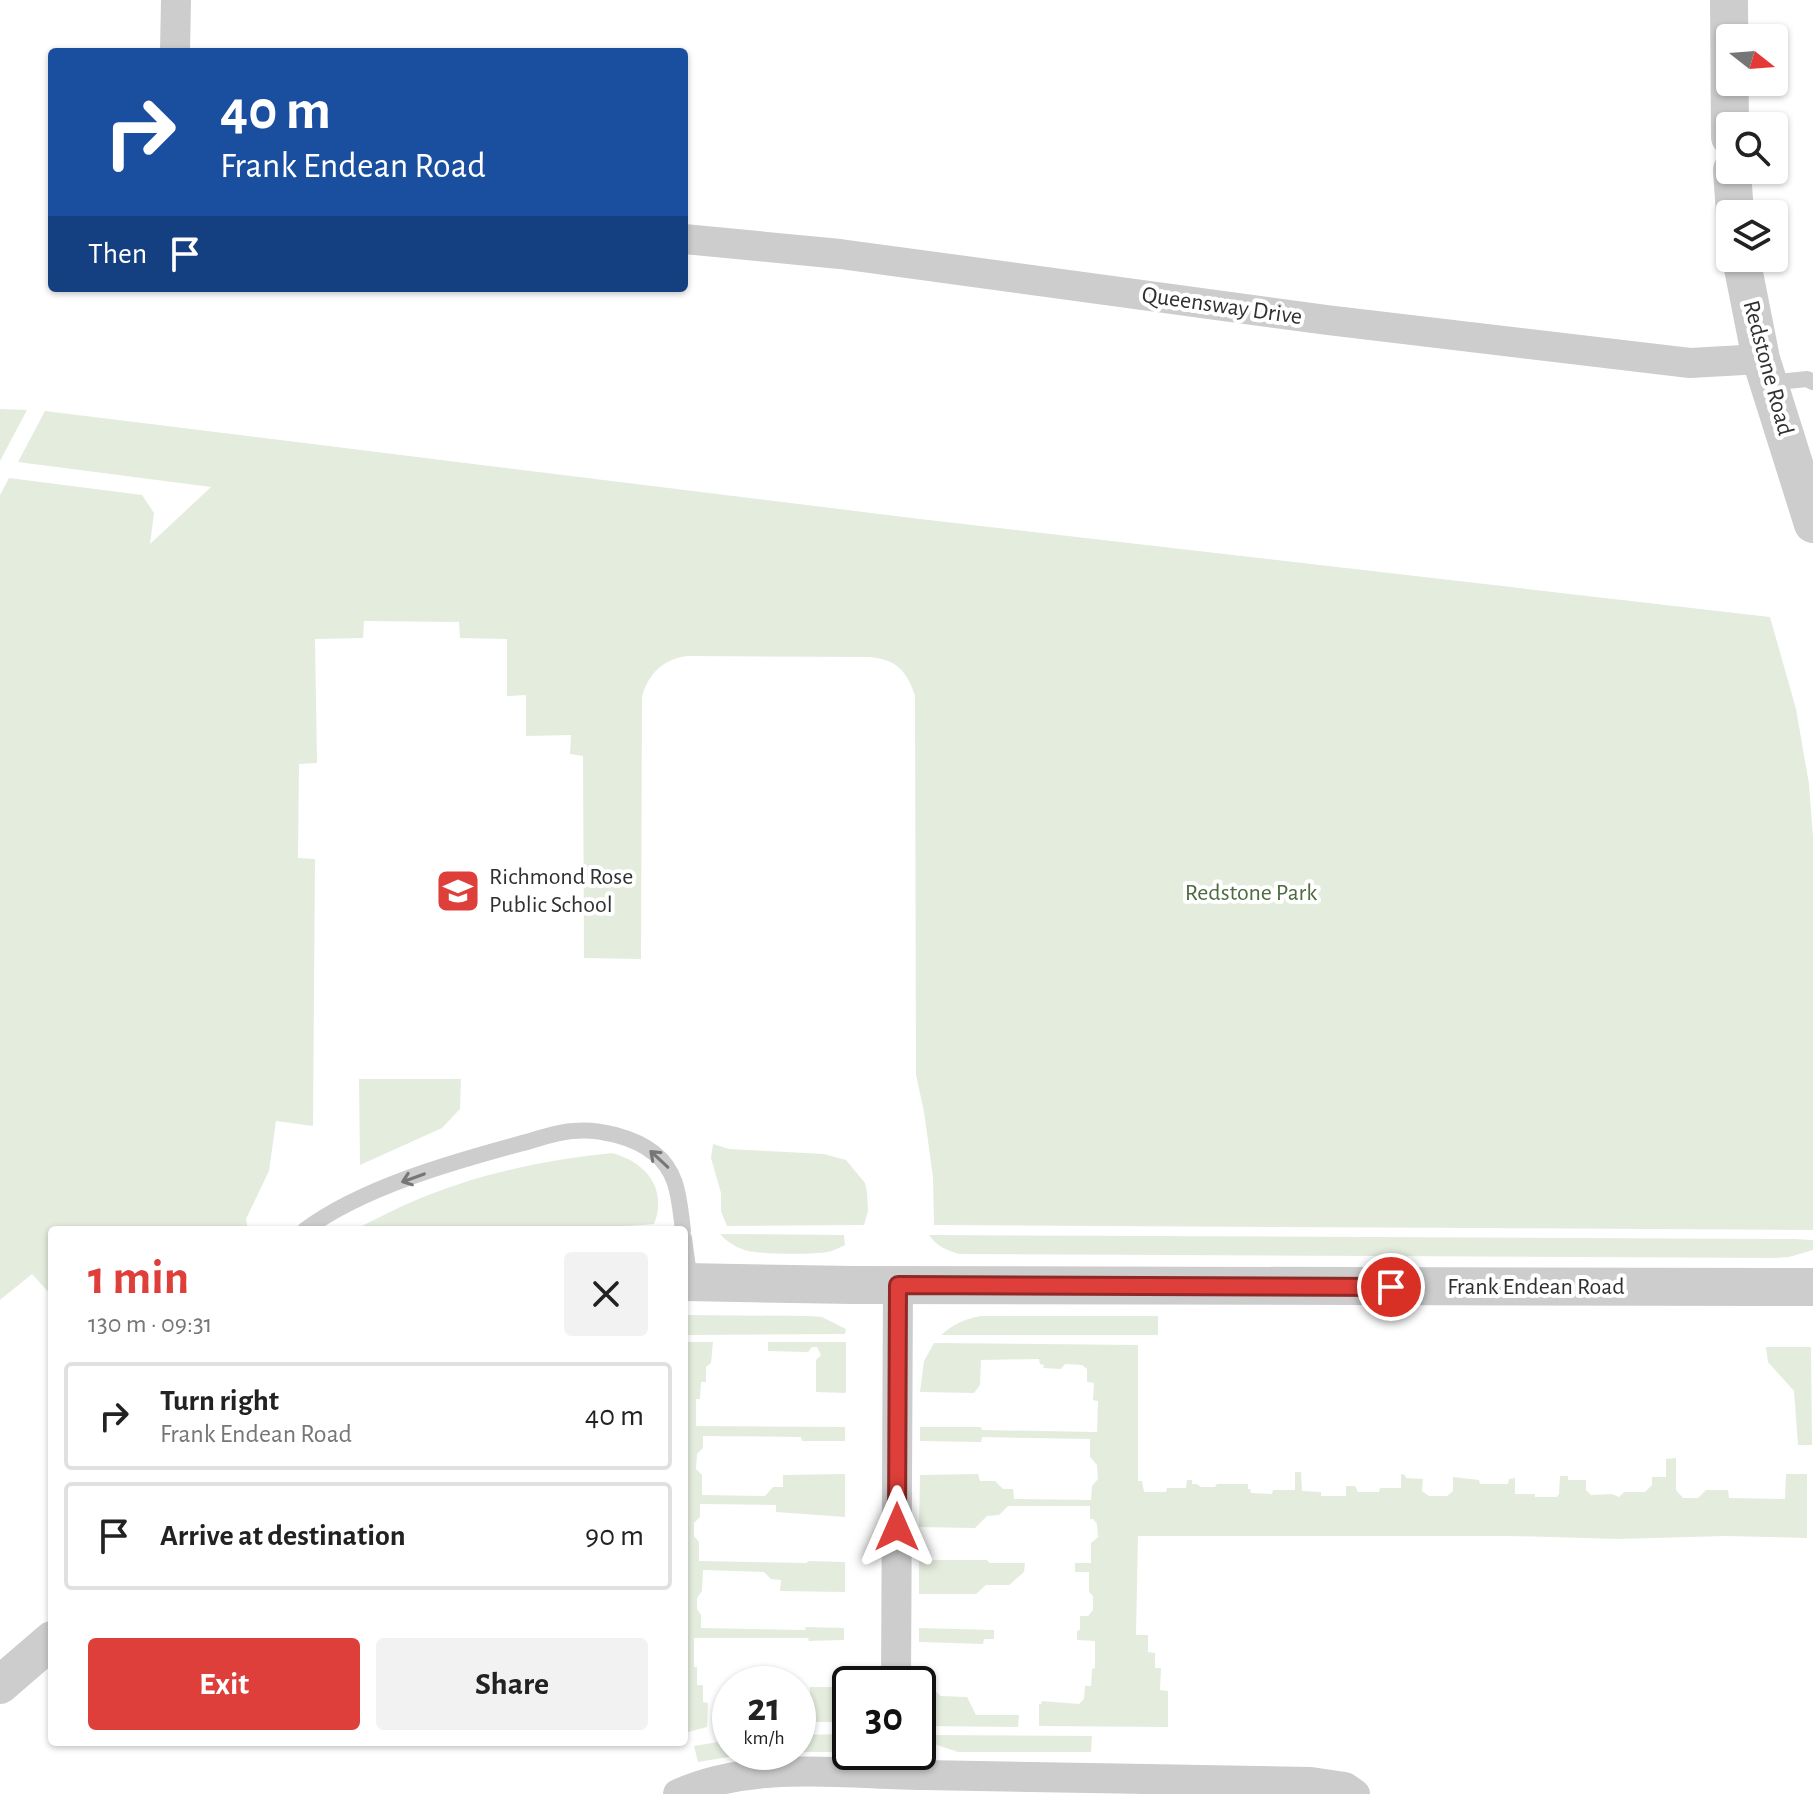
<!DOCTYPE html>
<html lang="en">
<head>
<meta charset="utf-8">
<style>
	:root { --surface:#fff; --page:#f2f2f2; --text:#222; --muted:#767676; --line:#e0e0e0; --accent:#de3f3a }
	body { margin:0; font-family:"Alegreya Sans",sans-serif; background:var(--page); color:var(--text); height:100vh; display:flex; flex-direction:column; font-size:30px; white-space:nowrap }
	* { box-sizing:border-box; margin:0 }
	p { font-size:26px; color:var(--muted) }
	.icon { flex:none; width:44px; height:44px; fill:none; stroke:currentColor; stroke-width:2; stroke-linecap:round; stroke-linejoin:round }
	.map { position:relative; flex:1; overflow:hidden }
	.side { position:absolute; left:48px; top:1226px; width:640px; height:520px; display:flex; flex-direction:column; background:var(--surface); border-radius:8px; box-shadow:0 2px 6px #0004 }
	.side>* { flex:none }
	.hud { position:absolute; left:48px; top:48px; width:640px; height:244px; border-radius:8px; box-shadow:0 2px 6px #0004; background:#1a4fa0; color:#fff; overflow:hidden }
	.needle { width:52px; rotate:107deg }
	.buttons { position:absolute; left:1716px; top:24px; display:grid; gap:16px }
	.buttons a { display:grid; place-items:center; width:72px; height:72px; border-radius:8px; background:var(--surface); box-shadow:0 2px 6px #0004; font-size:40px }
	.speed { position:absolute; left:712px; top:1666px; display:flex; gap:16px; font-size:40px; font-weight:700; text-align:center }
	.speed>* { display:grid; place-content:center; width:104px; height:104px; border-radius:50%; background:var(--surface); box-shadow:0 2px 6px #0004; line-height:1 }
	.speed small { font-size:20px; font-weight:400 }
	.speed .limit { border:4px solid #111; border-radius:12px; background:#fff; color:#111 }
	.pin { position:absolute; display:grid; place-items:center; width:68px; height:68px; color:#fff; margin:-34px; border:4px solid #fff; border-radius:50%; box-shadow:0 2px 8px #0007 }
	.me { position:absolute; width:88px; margin:-44px; rotate:0deg; stroke-linejoin:round; filter:drop-shadow(0 0 6px #0008) }
	.turn { display:flex; align-items:center; gap:28px; height:168px; padding:0 40px; font-size:36px }
	.turn .icon { width:104px; height:104px; stroke-width:2.5 }
	.turn b { display:block; font-size:56px; line-height:68px }
	.then { display:flex; align-items:center; height:76px; padding:0 40px; background:#0003; gap:16px; font-size:30px }
	.round { display:grid; place-items:center; flex:none; width:84px; height:84px; border-radius:8px; background:var(--page) }
	.head { display:flex; align-items:center; justify-content:space-between; height:136px; padding:0 40px }
	h1 { font-size:48px; font-weight:700; line-height:60px; color:var(--accent) }
	.action { display:flex; gap:16px; margin-top:auto; padding:16px 40px }
	.action a { flex:1; height:92px; border-radius:8px; background:var(--accent); color:#fff; font-size:32px; font-weight:700; line-height:92px; text-align:center }
	.action a+a { background:var(--page); color:var(--text) }
	ul { padding:0; list-style:none }
	li { display:flex; align-items:center; gap:24px; height:108px; margin:0 16px 12px; padding:0 24px; border:4px solid var(--line); border-radius:8px }
	li div { flex:1 }
	li b { display:block; font-size:30px }
	li em { font-style:normal }
	.map>svg:first-child { display:block }
	.green { fill:#e4ecde }
	.lines { fill:none; stroke-linecap:round; stroke-linejoin:round }
	.service { stroke:#cdcdcd; stroke-width:16 }
	.minor { stroke:#cdcdcd; stroke-width:30 }
	.tertiary { stroke:#cdcdcd; stroke-width:38 }
	.oneway { stroke:#777 }
	.route-casing { stroke:#902926; stroke-width:20 }
	.route { stroke:#de3f3a; stroke-width:14 }
	.labels { text-anchor:middle; dominant-baseline:central; stroke-width:8; stroke-linejoin:round; paint-order:stroke }
	.street-label { font-size:24px; fill:#303030; stroke:#fff }
	.poi-label { font-size:24px; fill:#303030; stroke:#fff; text-anchor:start }
	.park-label { font-size:24px; fill:#4e6a3e; stroke:#fff }
</style>
</head>
<body>
<div class="map">
<svg width="1813" height="1794" viewBox="0 0 1813 1794">
	<rect width="100%" height="100%" fill="#fff"/>
	<path class="green" d="M0,409l27,1 -27,51z
		M45,411l875,108 850,98 26,92 13,75 4,53v393l-879,-5 -1,-48 -9,-65 -8,-37 -1,-379c-8,-25 -18,-36 -45,-39l-183,-1c-24,3 -39,18 -45,41l-1,262 -57,-1 -1,-202 -13,-2 1,-19 -45,1v-41l-19,1v-57l-47,-1 -1,-16 -95,-1 -1,17 -48,1 2,124 -18,1 -1,94 17,1 -2,267 -37,-5 -7,50 -23,48 2,11h-196v66l-20,-22 -32,26v-805l9,-17 133,17 12,18 -4,31 61,-57 -193,-25z
		M359,1079h102l-1,30 -18,19 -82,37z
		M713,1144l16,5 95,5 22,6 19,23 2,9 1,19 -4,14 -137,1 -6,-15v-18l-10,-35z
		M612,1153c34,9 56,36 42,71l-79,6h-222c26,-12 51,-26 78,-36 57,-22 121,-35 181,-41z
		M720,1234l124,1 1,10c-6,3 -12,6 -18,7 -15,3 -65,2 -79,-1 -11,-3 -20,-8 -28,-17z
		M929,1235l865,4 19,1v10l-24,7 -13,1 -817,-4c-12,-4 -23,-8 -30,-19z
		M684,1315l126,1 12,1 24,12 -1,5 -161,1z
		M981,1316h177v19h-217c13,-11 23,-16 40,-19z
		M684,1342h29l-2,21 -5,4v15h-5l-1,17h-4v27l149,1v14h-43l-1,-4 -98,-1v12l-6,6 -1,15 6,6v20l63,1 8,-9h10v-12l62,-1v43l-69,-5v-7l-76,-1v13l-6,6v13l5,6v19l108,2 1,-2 37,1v30l-65,-1 1,-11 -10,-1 -7,-7 -61,-2 -1,21 -5,7v11l4,6v13l104,2 1,-3 38,1v12l-35,1 -1,-3h-114v29h3v18h6v17l5,1 -1,24 -23,6z
		M768,1342h78v51l-30,-1v-32l5,-5 -4,-8h-5l-4,5 -40,-1z
		M934,1343l204,2v136h4l2,11h22l1,-4h19l1,-8h5v4h5l4,3h14l2,-3h31v5h2l1,4 21,1 1,-4h22v-18h6l1,19 19,1v4h25v-10h9l3,6h21l1,-4h21v-14l4,1 1,3 17,1 -1,12 7,5h18l6,-5v-14l26,3 1,4h28l1,-5 6,-1v16h20v3h22l2,-3 1,-18h8v4h18v10l5,5 21,-1 7,3 5,-5h21l7,-7v-8h14v-18l10,-1v32l7,8h15l8,-8h22l1,8 56,1 1,-25h21v64l-81,-2 -108,3 -107,-3h-373l-2,99h12v17l7,1v15h6l-1,22 8,1v36l-129,-1v-22h2l1,-3 37,3 5,-5 1,-13h6l1,-17 3,-1v-27l-18,-1v-9l3,-1v-14h8l5,-6v-14l-4,-4v-20h-14v-9h16v-20l7,-6 -1,-13 -4,-5h-3v-13h-82l-9,9 -12,1 -12,12 -56,-1 1,-52 58,-1 2,7h15l8,8h10l1,10 77,1 1,-14 6,-7 -1,-14 -7,-8v-18l-108,-2 -1,5 -61,-1v-14h61l1,3 115,2 1,-31 -5,-1 1,-17 -7,-1v-13l-5,-4 -17,-1 -4,5 -18,-1 1,-3 -4,-1 -1,-5 -58,1 -1,25 -6,8 -54,-1 4,-31z
		M1766,1347h45l1,98h-14l-4,-54 -26,-29z
		M919,1560h68l3,3h35l-1,9 -15,13h-23l-10,9h-57z
		M919,1628l75,2v9h-10l-1,5 -64,-2z
		M919,1677l22,19 26,1 9,18h43l-1,12 -96,-1 -3,-19z
		M810,1687h33l1,35h-33z
		M844,1734v16l-14,2h-32v-17z
		M927,1735l165,1 -1,16h-133l-21,-7z
		M730,1740v12h44h-14l-62,10 -4,-16z"/>
	<g class="lines">
		<path class="service" d="M1769,383l38,-4 6,3
			M305,1230c56,-42 147,-68 214,-86 17,-4 36,-12 54,-13 25,-3 61,6 81,22 25,19 25,48 29,77
			M684,1238l6,44"/>
		<path class="minor" d="M175,52l1,-52
			M684,239l156,15 487,66 363,43 71,-4
			M896,1684l2,-399
			M678,1794c76,-34 165,-20 246,-19 129,2 258,5 387,7l34,5 10,7"/>
		<path class="tertiary" d="M1729,0l1,137
			M1732,170l3,44
			M1741,258l20,101 52,165
			M684,1282l168,3 961,2
			M0,1685l52,-45"/>
	</g>
	<defs><path id="oneway-shaft" d="M-6 0H5M1.5-3L5.5 0L1.5 3" fill="none" stroke-width="1.6" stroke-linecap="round" stroke-linejoin="round" transform="scale(2)"/></defs>
	<g class="oneway">
		<use href="#oneway-shaft" transform="translate(659 1159) rotate(-137)"/>
		<use href="#oneway-shaft" transform="translate(413 1178) rotate(160)"/>
	</g>
	<g class="lines">
		<g class="route-casing">
			<path id="route" d="M897,1527l1,-242 493,2"/>
		</g>
		<use href="#route" class="route"/>
	</g>
	<defs>
		<g id="school-square" transform="scale(2.3)"><rect x="-9" y="-9" width="18" height="18" rx="4" fill="#de3f3a" stroke="#fff"/><path d="M0-5L7-2L0 1L-7-2ZM-4 1L0 2.5L4 1V4Q0 6-4 4Z" fill="#fff"/></g>
	</defs>
	<g fill-rule="evenodd">
		<use href="#school-square" x="458" y="891"/>
	</g>
	<g class="labels">
		<g class="street-label">
			<text transform="translate(1222 306) rotate(8)">Queensway Drive</text>
			<text transform="translate(1768 368) rotate(75)">Redstone Road</text>
			<text x="1536" y="1287">Frank Endean Road</text>
		</g>
		<g class="poi-label">
			<text x="489" y="877">Richmond Rose<tspan x="489" dy="28">Public School</tspan></text>
		</g>
		<g class="park-label">
			<text x="1251" y="893">Redstone Park</text>
		</g>
	</g>
</svg>
<div class="buttons">
<a><svg class="needle" viewBox="-14 -14 28 28"><path d="M0-13l5 13h-10z" fill="#e53935"/><path d="M0 13l5-13h-10z" fill="#767676"/></svg></a>
<a><svg class="icon" aria-label="search" viewBox="0 0 24 24"><circle cx="10" cy="10" r="6"/><path d="M15 15l6 6"/></svg></a>
<a><svg class="icon" aria-label="layers" viewBox="0 0 24 24"><path d="M12 4l9 5-9 5-9-5zM3 14l9 5 9-5"/></svg></a>
</div>
<div class="speed"><div>21<small>km/h</small></div><div class="limit">30</div></div>
<div class="pin" style="left:1391px;top:1287px;background:#d93025"><svg class="icon" aria-label="arrive" viewBox="0 0 24 24"><path d="M6 21V4h12l-3 4 3 4H6"/></svg></div>
<svg class="me" style="left:897px;top:1527px" viewBox="-20 -20 40 40"><path d="M0-17L14 15 0 8-14 15z" fill="#de3f3a" stroke="#fff" stroke-width="4"/></svg>
<div class="hud">
<div class="turn"><svg class="icon" aria-label="right" viewBox="0 0 24 24"><path d="M7 20v-9h11M14 6l5 5-5 5"/></svg><div><b>40 m</b>Frank Endean Road</div></div>
<div class="then">Then<svg class="icon" aria-label="arrive" viewBox="0 0 24 24"><path d="M6 21V4h12l-3 4 3 4H6"/></svg></div>
</div>
<section class="side">
<div class="head"><div><h1>1 min</h1><p>130 m · 09:31</p></div><a class="round"><svg class="icon" aria-label="close" viewBox="0 0 24 24"><path d="M6 6l12 12M18 6L6 18"/></svg></a></div>
<ul>
<li><svg class="icon" aria-label="right" viewBox="0 0 24 24"><path d="M7 20v-9h11M14 6l5 5-5 5"/></svg><div><b>Turn right</b><p>Frank Endean Road</p></div><em>40 m</em></li>
<li><svg class="icon" aria-label="arrive" viewBox="0 0 24 24"><path d="M6 21V4h12l-3 4 3 4H6"/></svg><div><b>Arrive at destination</b></div><em>90 m</em></li>
</ul>
<div class="action"><a>Exit</a><a>Share</a></div>
</section>
</div>
</body>
</html>
